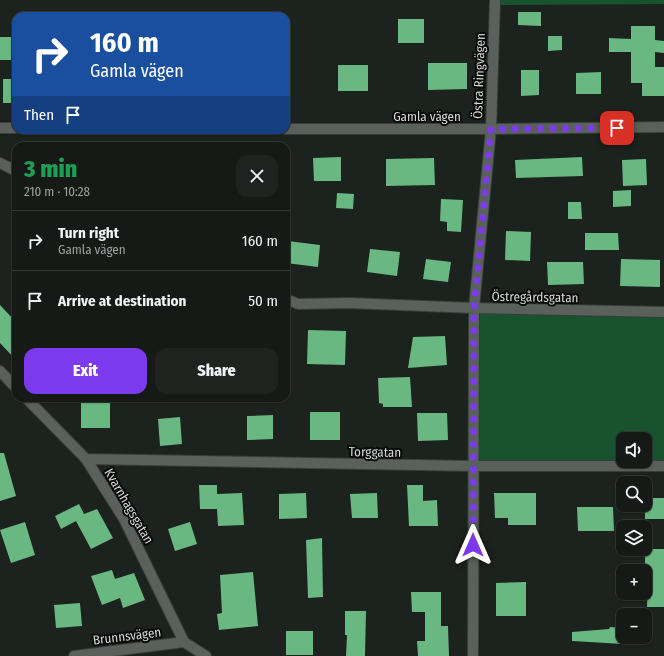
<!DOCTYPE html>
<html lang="en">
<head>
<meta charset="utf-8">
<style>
	:root { --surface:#151a16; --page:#1e231f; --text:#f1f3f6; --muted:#9da1a1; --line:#343835; --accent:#7c3aed }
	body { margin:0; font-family:"Fira Sans Condensed",sans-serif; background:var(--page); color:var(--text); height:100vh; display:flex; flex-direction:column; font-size:15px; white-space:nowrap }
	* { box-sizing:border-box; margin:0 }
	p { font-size:13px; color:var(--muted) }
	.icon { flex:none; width:22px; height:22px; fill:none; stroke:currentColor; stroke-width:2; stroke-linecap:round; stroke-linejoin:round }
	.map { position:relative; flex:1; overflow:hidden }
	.sheet { position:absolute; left:12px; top:142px; width:278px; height:260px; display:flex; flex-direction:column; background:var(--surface); border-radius:12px; box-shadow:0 1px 3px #0004,0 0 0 1px var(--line) }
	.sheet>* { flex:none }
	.hud { position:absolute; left:12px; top:12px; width:278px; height:122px; border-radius:12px; box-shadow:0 1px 3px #0004,0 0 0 1px var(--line); background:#1a4fa0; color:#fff; overflow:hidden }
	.fabs { position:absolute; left:616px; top:432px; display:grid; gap:8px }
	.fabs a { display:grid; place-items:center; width:36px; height:36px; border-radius:8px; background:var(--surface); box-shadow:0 1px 3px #0004,0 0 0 1px var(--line); font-size:20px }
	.pin { position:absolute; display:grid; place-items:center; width:34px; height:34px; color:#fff; margin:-17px; border-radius:8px; box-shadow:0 2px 6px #0006 }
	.me { position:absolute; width:44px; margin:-22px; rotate:0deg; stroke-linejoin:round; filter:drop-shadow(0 0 3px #0008) }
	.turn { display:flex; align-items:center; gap:14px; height:84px; padding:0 12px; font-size:18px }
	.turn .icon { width:52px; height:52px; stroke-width:2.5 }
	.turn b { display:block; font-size:28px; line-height:34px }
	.then { display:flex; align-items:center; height:38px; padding:0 12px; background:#0003; gap:8px; font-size:15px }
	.round { display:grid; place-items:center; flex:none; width:42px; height:42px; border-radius:12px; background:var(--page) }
	.head { display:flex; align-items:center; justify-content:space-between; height:68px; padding:0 12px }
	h1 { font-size:24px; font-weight:800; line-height:30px; color:#1e9e55 }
	.cta { display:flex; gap:8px; margin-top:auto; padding:8px 12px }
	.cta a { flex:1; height:46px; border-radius:12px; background:var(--accent); color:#fff; font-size:16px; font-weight:800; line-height:46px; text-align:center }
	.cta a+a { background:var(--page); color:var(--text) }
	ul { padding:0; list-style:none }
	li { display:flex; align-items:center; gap:12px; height:60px; padding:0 12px; border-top:1px solid var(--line) }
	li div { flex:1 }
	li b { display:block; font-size:15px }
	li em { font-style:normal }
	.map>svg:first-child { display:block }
	.green { fill:#18522f; fill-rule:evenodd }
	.building { fill:#69b882 }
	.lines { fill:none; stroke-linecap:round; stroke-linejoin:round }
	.street-casing { stroke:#383d39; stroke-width:12 }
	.street { stroke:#5a615c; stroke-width:10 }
	.route { stroke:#7c3aed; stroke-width:7; stroke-dasharray:0 12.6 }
	.labels { text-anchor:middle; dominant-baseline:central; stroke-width:4; stroke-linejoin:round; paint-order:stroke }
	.street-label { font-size:13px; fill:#d5d9d6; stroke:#080b09 }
</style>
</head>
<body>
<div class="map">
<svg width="664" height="656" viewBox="0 0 664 656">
	<rect width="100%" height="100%" fill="#1c221e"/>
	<path class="green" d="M495,0h169v4l-170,1z
		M474,308l190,4v154h-192zM623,439h22v22h-22z"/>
	<path class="building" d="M518,12h23v14l-23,-1z
		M398,19h26v24h-26z
		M631,26h24v14l9,1v12l-9,-1v15h9v29h-22v-13h-11v-31h-22v-14l22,1z
		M548,36h14v14l-14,1z
		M0,37h14l1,23h-15z
		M428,63h39v26l-39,1z
		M338,65h30v26h-30z
		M521,70h18v25l-18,1z
		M601,72v22h-25v-21z
		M3,79h13v24h-13z
		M341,157v24h-27l-1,-23z
		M582,157l1,19 -67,2 -1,-18z
		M434,158l1,27 -49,1v-27z
		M646,159l1,26 -24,1 -1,-26z
		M631,190v16l-18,1v-16z
		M337,193l17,1 -1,15 -17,-1z
		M441,199l22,1 -2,32 -14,-1v-9l-7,-1z
		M568,202h13l1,17h-14z
		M506,231l25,1 -1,29 -25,-1z
		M585,233h33l1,17h-34z
		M288,241l32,4 -2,22 -32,-4z
		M370,249l30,3 -3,24 -30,-4z
		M426,259l25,3 -3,20 -25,-3z
		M621,259l39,1v27l-40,-1z
		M547,262h36l1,22 -36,1z
		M0,305l16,17v38l-16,-17z
		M308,330l38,1 -1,34 -38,-1z
		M445,336l2,29 -39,3 5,-31z
		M410,377l2,30h-29v-3l-4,-1 -1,-25z
		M81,401h29v27h-29z
		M310,412h30v28h-30z
		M417,413h30l1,27 -30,1z
		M273,415v24l-26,1v-24z
		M180,417l2,27 -22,2 -2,-27z
		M0,453h4l12,43 -16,5z
		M199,485h18v9l25,-1 2,32 -26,1 -1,-17h-17z
		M407,485h16v16l14,-1 1,26h-29z
		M306,493l1,25 -28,1v-25z
		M377,493l1,25h-26l-2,-24z
		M494,493h42v32h-28v-7h-13z
		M645,498h19v21h-19z
		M79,504l5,10 13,-5 16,29 -22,11 -15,-28 -15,8 -6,-13z
		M577,507h36l1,24h-36z
		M25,522l10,33 -24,8 -11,-33z
		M190,522l7,22 -22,7 -7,-22z
		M322,538l1,59 -15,1 -2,-58z
		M645,549h19v58h-17l1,-40h-3z
		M112,570l3,9 19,-6 11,27 -22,8 -3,-10 -18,7 -11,-29z
		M253,572l5,54 -39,4 -2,-16 5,-1 -2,-38z
		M526,582v34h-30v-33z
		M411,592h30v34h7l1,30h-31l-1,-15h8v-29h-13z
		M80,603l2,23 -26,2 -2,-23z
		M345,611h21l-1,45h-19l1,-21h-2z
		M610,627l13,1v16l-51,-3v-9l37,-3z
		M286,631h27v24h-27z"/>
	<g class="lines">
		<g class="street-casing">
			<path id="street" d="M0,128h16
				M286,129h205l173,-2
				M0,163l16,8
				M286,299l12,5 51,-1 125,5 190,4
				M0,371l16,17
				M26,398l60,61 38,60 60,123 22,14
				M86,459l386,7h192
				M74,656l110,-14
				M473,656l1,-348 17,-179 4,-129"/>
		</g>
		<use href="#street" class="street"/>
	</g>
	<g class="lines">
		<path class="route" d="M473,545l1,-237 17,-179 126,-1"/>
	</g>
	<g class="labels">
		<g class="street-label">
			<text transform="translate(479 76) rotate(-88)">Östra Ringvägen</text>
			<text x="427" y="116">Gamla vägen</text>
			<text transform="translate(535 297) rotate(1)">Östregårdsgatan</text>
			<text transform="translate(375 452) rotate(1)">Torggatan</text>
			<text transform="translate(129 506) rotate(60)">Kvarnhagsgatan</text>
			<text transform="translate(127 636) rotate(-7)">Brunnsvägen</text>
		</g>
	</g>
</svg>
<div class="fabs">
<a><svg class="icon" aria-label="sound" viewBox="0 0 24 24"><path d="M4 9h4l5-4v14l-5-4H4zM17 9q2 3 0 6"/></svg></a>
<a><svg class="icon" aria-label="search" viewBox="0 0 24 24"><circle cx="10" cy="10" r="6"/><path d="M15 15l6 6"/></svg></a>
<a><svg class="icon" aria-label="layers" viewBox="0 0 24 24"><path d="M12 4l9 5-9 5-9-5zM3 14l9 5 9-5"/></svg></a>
<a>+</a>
<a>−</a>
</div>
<div class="pin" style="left:617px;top:128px;background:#d93025"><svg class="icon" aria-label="arrive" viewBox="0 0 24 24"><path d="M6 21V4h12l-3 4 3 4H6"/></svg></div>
<svg class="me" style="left:473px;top:545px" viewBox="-20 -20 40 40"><path d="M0-17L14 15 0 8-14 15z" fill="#7c3aed" stroke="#fff" stroke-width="4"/></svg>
<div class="hud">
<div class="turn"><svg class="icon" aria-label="right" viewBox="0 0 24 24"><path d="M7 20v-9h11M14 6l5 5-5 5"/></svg><div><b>160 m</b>Gamla vägen</div></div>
<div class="then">Then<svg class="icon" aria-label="arrive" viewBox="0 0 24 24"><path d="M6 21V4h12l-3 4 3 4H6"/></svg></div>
</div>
<section class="sheet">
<div class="head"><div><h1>3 min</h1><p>210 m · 10:28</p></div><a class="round"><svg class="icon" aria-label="close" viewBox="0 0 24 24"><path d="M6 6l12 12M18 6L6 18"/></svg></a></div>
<ul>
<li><svg class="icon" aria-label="right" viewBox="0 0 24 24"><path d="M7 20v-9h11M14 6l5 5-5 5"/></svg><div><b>Turn right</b><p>Gamla vägen</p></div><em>160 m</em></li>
<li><svg class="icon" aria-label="arrive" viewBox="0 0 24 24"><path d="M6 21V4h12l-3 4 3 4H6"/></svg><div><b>Arrive at destination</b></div><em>50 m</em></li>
</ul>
<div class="cta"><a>Exit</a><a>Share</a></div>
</section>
</div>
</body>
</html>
